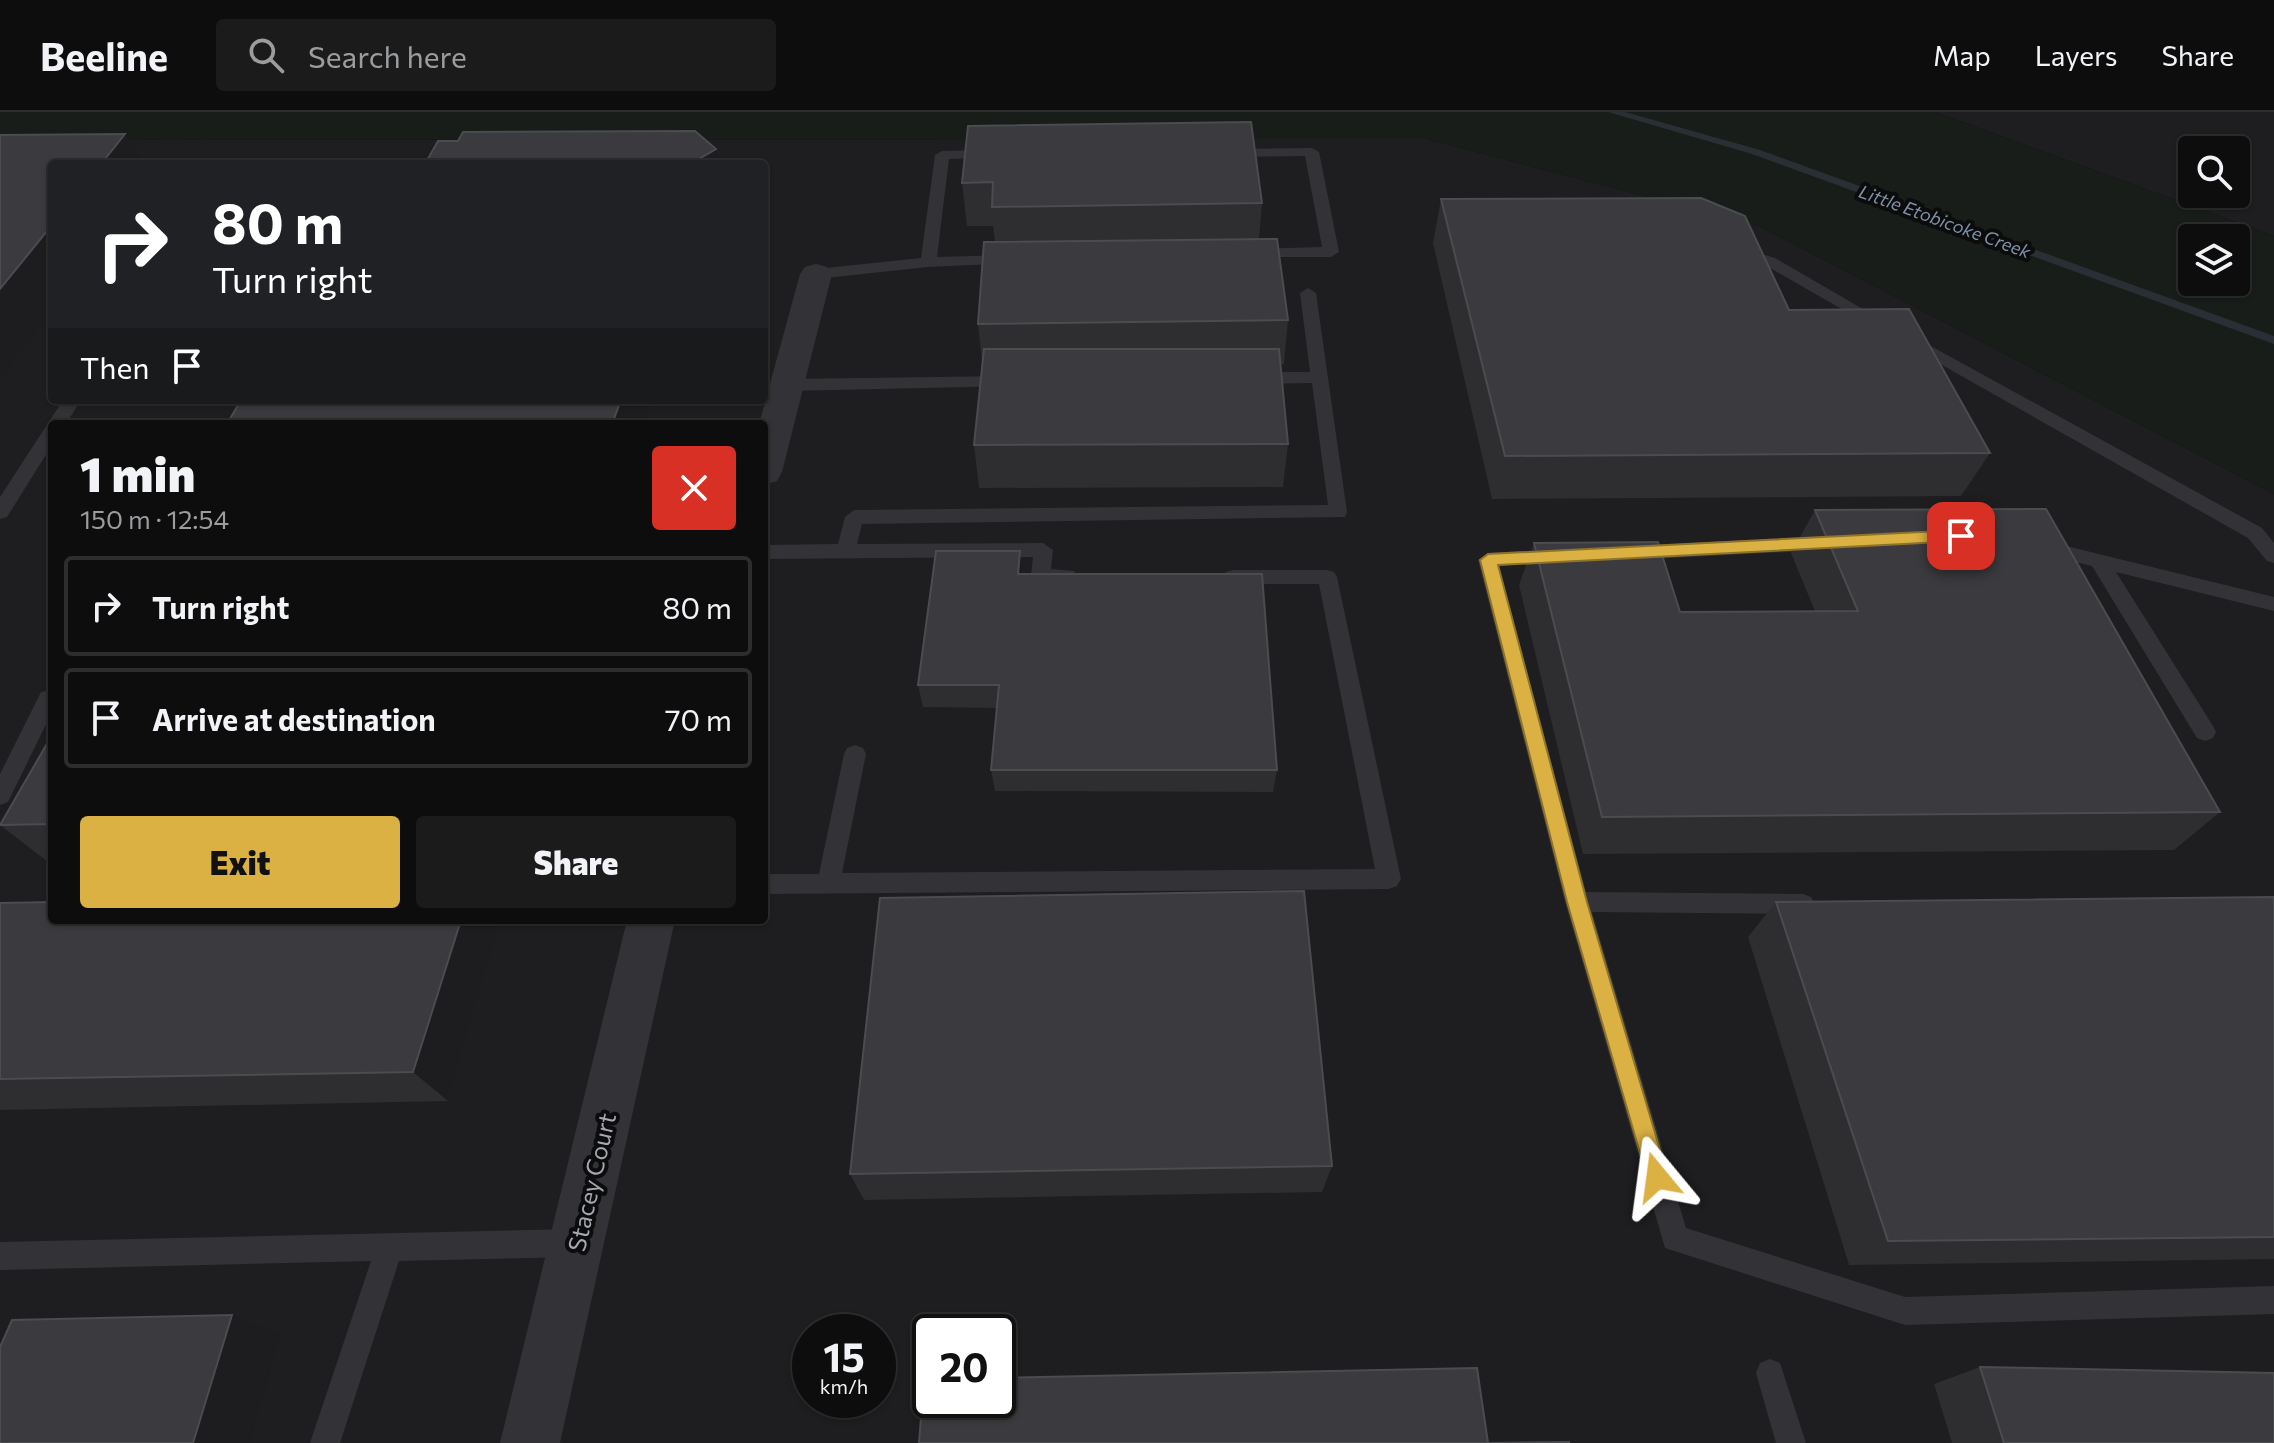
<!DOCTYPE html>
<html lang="en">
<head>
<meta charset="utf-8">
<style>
	:root { --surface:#0d0d0e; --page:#1b1b1c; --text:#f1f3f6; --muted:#9a9c9e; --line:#2d2d2e; --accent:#dab142 }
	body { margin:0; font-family:Commissioner,sans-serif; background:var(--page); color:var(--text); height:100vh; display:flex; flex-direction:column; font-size:30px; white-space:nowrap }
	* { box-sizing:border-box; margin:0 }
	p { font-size:26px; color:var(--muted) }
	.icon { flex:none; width:44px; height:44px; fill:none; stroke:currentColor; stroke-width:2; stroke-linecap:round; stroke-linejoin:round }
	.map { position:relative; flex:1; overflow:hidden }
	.panel { position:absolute; left:48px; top:308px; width:720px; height:504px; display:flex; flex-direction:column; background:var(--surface); border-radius:8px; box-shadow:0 2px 6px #0004,0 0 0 2px var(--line) }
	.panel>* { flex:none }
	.hud { position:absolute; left:48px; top:48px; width:720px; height:244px; border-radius:8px; box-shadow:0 2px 6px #0004,0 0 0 2px var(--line); background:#202124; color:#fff; overflow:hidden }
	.buttons { position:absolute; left:2178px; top:24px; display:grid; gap:16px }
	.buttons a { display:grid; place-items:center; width:72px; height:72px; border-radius:8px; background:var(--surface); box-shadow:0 2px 6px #0004,0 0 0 2px var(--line); font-size:40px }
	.speed { position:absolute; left:792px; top:1202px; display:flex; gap:16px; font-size:40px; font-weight:700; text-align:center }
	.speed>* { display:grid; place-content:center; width:104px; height:104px; border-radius:50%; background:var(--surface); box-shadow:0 2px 6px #0004,0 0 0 2px var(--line); line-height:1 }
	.speed small { font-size:20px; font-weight:400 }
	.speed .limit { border:4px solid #111; border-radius:12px; background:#fff; color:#111 }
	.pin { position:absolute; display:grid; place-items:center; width:68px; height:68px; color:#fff; margin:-34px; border-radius:16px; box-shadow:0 4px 12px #0006 }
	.me { position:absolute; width:88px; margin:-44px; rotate:344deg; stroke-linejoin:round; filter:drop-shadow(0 0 6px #0008) }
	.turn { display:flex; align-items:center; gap:28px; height:168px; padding:0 32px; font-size:36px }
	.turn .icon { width:104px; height:104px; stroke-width:2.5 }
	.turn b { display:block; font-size:56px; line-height:68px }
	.then { display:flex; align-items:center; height:76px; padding:0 32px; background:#0003; gap:16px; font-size:30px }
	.round { display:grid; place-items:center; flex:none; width:84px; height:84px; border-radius:8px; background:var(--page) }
	.overview { display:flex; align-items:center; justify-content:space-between; height:136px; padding:0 32px }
	h1 { font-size:48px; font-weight:800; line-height:60px }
	.button { display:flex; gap:16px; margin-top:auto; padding:16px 32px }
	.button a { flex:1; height:92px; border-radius:8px; background:var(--accent); color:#111; font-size:32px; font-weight:800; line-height:92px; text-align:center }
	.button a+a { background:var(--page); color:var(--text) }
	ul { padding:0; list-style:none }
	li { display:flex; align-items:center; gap:24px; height:100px; margin:0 16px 12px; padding:0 16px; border:4px solid var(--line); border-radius:8px }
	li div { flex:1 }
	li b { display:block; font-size:30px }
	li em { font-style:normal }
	header { display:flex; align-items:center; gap:48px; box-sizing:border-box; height:112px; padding:0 40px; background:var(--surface); border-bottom:2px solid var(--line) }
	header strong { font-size:38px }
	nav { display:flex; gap:44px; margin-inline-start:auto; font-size:28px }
	.search { width:560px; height:72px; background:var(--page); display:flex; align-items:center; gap:20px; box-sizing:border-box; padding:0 28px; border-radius:8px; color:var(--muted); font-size:30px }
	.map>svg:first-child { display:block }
	.built { fill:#1e1d1f; fill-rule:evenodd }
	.green { fill:#181d19; fill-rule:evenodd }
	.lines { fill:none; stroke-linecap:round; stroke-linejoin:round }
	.stream { fill:#292f34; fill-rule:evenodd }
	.service { fill:#333337; fill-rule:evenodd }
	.minor { fill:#333337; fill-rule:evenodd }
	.wall { fill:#2e2d30 }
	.shaded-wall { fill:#1d1c1e }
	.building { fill:#3b3a3e; stroke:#4b4c50; stroke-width:2 }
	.route { fill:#dab142; stroke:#8e732b; stroke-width:2 }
	.labels { text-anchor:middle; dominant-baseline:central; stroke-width:8; stroke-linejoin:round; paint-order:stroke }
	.far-water-label { font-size:18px; font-style:italic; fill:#7f92a9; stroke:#0c0c0d }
	.near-street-label { font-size:24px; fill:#a4a8b1; stroke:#0c0c0d }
</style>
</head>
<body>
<header>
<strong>Beeline</strong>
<div class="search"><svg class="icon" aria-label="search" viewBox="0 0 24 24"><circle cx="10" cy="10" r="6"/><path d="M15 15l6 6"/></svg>Search here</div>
<nav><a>Map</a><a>Layers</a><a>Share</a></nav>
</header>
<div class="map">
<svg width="2274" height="1331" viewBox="0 0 2274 1331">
	<rect width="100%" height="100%" fill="#111113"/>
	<path class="built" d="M1935,0h339v124zM2192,38h44v44h-44z
		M1427,27l332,87 515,268v949h-2274v-1303zM52,52h712v236h-712zM52,312h712v496h-712zM810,1220h68v68h-68zM930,1220h68v68h-68z"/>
	<path class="green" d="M0,0h1935l339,124v258l-515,-268 -332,-87 -1427,1zM2192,126h44v44h-44z"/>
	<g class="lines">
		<path class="stream" d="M1608,0h17l135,38 514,186v8l-522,-190z"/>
		<path class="service" d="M1312,36l7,4 20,100 -8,5h-89l-2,-3 8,-5 74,-2 -17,-91 -79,1 -7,-4 7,-4z
			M992,38l7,4 -2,3 -48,2 -12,98 73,-2 8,5 -2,3 -88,4 -112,12 -8,-5 8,-5 105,-11 14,-103 7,-4z
			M1738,135l37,11 112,65 -2,4h-12l-110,-63 -31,-9v-6z
			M1308,176l8,5 31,219 -2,5 -483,7 -5,20 186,-1 10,7 -2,19 23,2 3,5 -3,5h-40l-3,-5 2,-19 -269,2v-14l74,-1 7,-27 9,-7 474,-5 -16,-122 -59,1 -9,-6 9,-6h57l-10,-79z
			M1909,222l353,194 12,15v20l-7,-2 -19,-23 -345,-195 -2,-4 2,-4z
			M1010,264l6,2 3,4 -3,4 -229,5 -9,-6 9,-6z
			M63,288h18l-15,24h-14v21l-45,72 -7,2v-22z
			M1826,424l10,7 -10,7 -194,10 -10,-7 10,-7z
			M2042,428l232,57v14l-158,-39 97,154 3,6 -3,6 -8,3 -8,-3 -105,-172 -57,-14 -3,-5 3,-5z
			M1558,437l10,7 -3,5 -66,5 87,326 217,2 8,3 4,7 -4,7 -8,3 -211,-2 94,316 219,69 369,-11v28l-369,11 -240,-77 -100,-346 -87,-342 10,-7z
			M1233,458h94l7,2 3,5 64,302 -4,7 -8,3 -625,5v-20h55l25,-120 3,-6 8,-3 8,3 3,6 -24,119 533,-4 -56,-285h-86l-7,-2 -3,-5 3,-5z
			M52,578v22l-44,90 -8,3v-31l41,-82z
			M575,1117l10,4 4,10 -4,10 -10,4 -176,4 -59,182h-30l61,-182 -371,9v-28z
			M1770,1247l10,4 26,80h-30l-20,-70 4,-10z"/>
		<path class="minor" d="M816,152l11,3 5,7 -50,198 -5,9 -13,4v-61h-5l41,-150 5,-7z
			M627,808h48l-115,523h-60z"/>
	</g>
	<path class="wall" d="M968,14l294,77 -3,36 29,81 -4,44h-4l8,80 -5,43 -304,1 -5,-43 8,-83 -4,-38 17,-82 -2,-16h-26l-5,-43z
		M1441,87l348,111 201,143 -29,43 -469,3 -59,-256z
		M1815,398l405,302 -46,38 -591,4 -64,-269 15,-42 146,69 135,-1 -24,-58z
		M1022,462l255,196 -4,22 -278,-1 -4,-21 6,-62 -74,-1 -5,-22z
		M52,712v38h-4l-48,-37z
		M2274,785v362l-425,6 -101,-328 28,-35z
		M0,791l52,17h439l8,9 -51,172 -448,9z
		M1332,1054l-10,26 -458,8 -14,-26z
		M1980,1255l294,76h-322l-18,-59z"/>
	<path class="shaded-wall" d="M125,22l19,30h-43z
		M716,37l5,15h-31z
		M52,113v85l-52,68v-89z
		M621,288h30l-7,24h-32z
		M1020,439l2,24 -4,-1z
		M461,808h30l8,9 -51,172 -35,-29z
		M232,1203l48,20 -31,108h-56z
		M0,1219l29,10 -29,29z"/>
	<path class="building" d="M1251,10l11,81 -270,4 1,-25 -31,1 6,-57z
		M695,19l21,18 -26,15h-265l13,-23h20l5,-9z
		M125,22l-24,30h-49v61l-52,64v-154z
		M1701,86l44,18 44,94 120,-1 81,144 -485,3 -64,-257z
		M1277,127l11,81 -310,4 6,-82z
		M984,237h295l9,95 -314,1z
		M241,288h380l-9,24h-385z
		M2046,397l174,303 -618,5 -68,-274 124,-1 22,70 178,-1 -43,-101z
		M936,439h84l-2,23h244l15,196h-286l8,-85h-81z
		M52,623v89l-52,1z
		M1304,779l28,275 -482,8 30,-276z
		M2274,785v340l-386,4 -112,-339z
		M52,790v18h409l-48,152 -413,7v-176z
		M232,1203l-39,128h-193v-96l12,-27z
		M1980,1255l294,6v70h-270z
		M1477,1256l11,75 81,-1v1h-650l5,-64h6v21h68v-22z"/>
	<path class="route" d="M1961,418l8,6 -8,5 -463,24 89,337 81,275 -3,7 -8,4 -8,-4 -82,-282 -87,-342 8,-6z"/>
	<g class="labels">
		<g class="far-water-label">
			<text transform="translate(1945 109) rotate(20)">Little Etobicoke Creek</text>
		</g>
		<g class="near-street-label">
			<text transform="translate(591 1070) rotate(-77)">Stacey Court</text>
		</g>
	</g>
</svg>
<div class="buttons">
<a><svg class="icon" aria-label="search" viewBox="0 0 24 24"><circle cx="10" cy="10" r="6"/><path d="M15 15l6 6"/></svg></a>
<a><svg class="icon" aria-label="layers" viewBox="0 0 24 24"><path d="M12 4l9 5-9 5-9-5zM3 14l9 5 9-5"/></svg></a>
</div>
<div class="speed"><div>15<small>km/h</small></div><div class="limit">20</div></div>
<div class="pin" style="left:1961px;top:424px;background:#d93025"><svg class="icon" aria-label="arrive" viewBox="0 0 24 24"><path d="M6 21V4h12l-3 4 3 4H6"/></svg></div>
<svg class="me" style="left:1657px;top:1065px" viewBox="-20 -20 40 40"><path d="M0-17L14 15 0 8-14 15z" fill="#dab142" stroke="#fff" stroke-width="4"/></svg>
<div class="hud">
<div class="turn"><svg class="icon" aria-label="right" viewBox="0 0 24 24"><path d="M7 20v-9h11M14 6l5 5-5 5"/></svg><div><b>80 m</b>Turn right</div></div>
<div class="then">Then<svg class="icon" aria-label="arrive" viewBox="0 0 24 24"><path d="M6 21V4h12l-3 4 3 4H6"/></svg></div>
</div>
<section class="panel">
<div class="overview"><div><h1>1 min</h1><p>150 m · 12:54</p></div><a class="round" style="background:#d93025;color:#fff"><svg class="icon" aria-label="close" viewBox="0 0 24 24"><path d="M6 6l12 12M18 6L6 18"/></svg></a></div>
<ul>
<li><svg class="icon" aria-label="right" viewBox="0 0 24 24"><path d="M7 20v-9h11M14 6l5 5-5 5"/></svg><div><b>Turn right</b></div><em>80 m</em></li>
<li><svg class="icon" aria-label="arrive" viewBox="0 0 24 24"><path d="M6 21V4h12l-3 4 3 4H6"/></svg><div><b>Arrive at destination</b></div><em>70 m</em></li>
</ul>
<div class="button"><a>Exit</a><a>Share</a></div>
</section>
</div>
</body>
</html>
